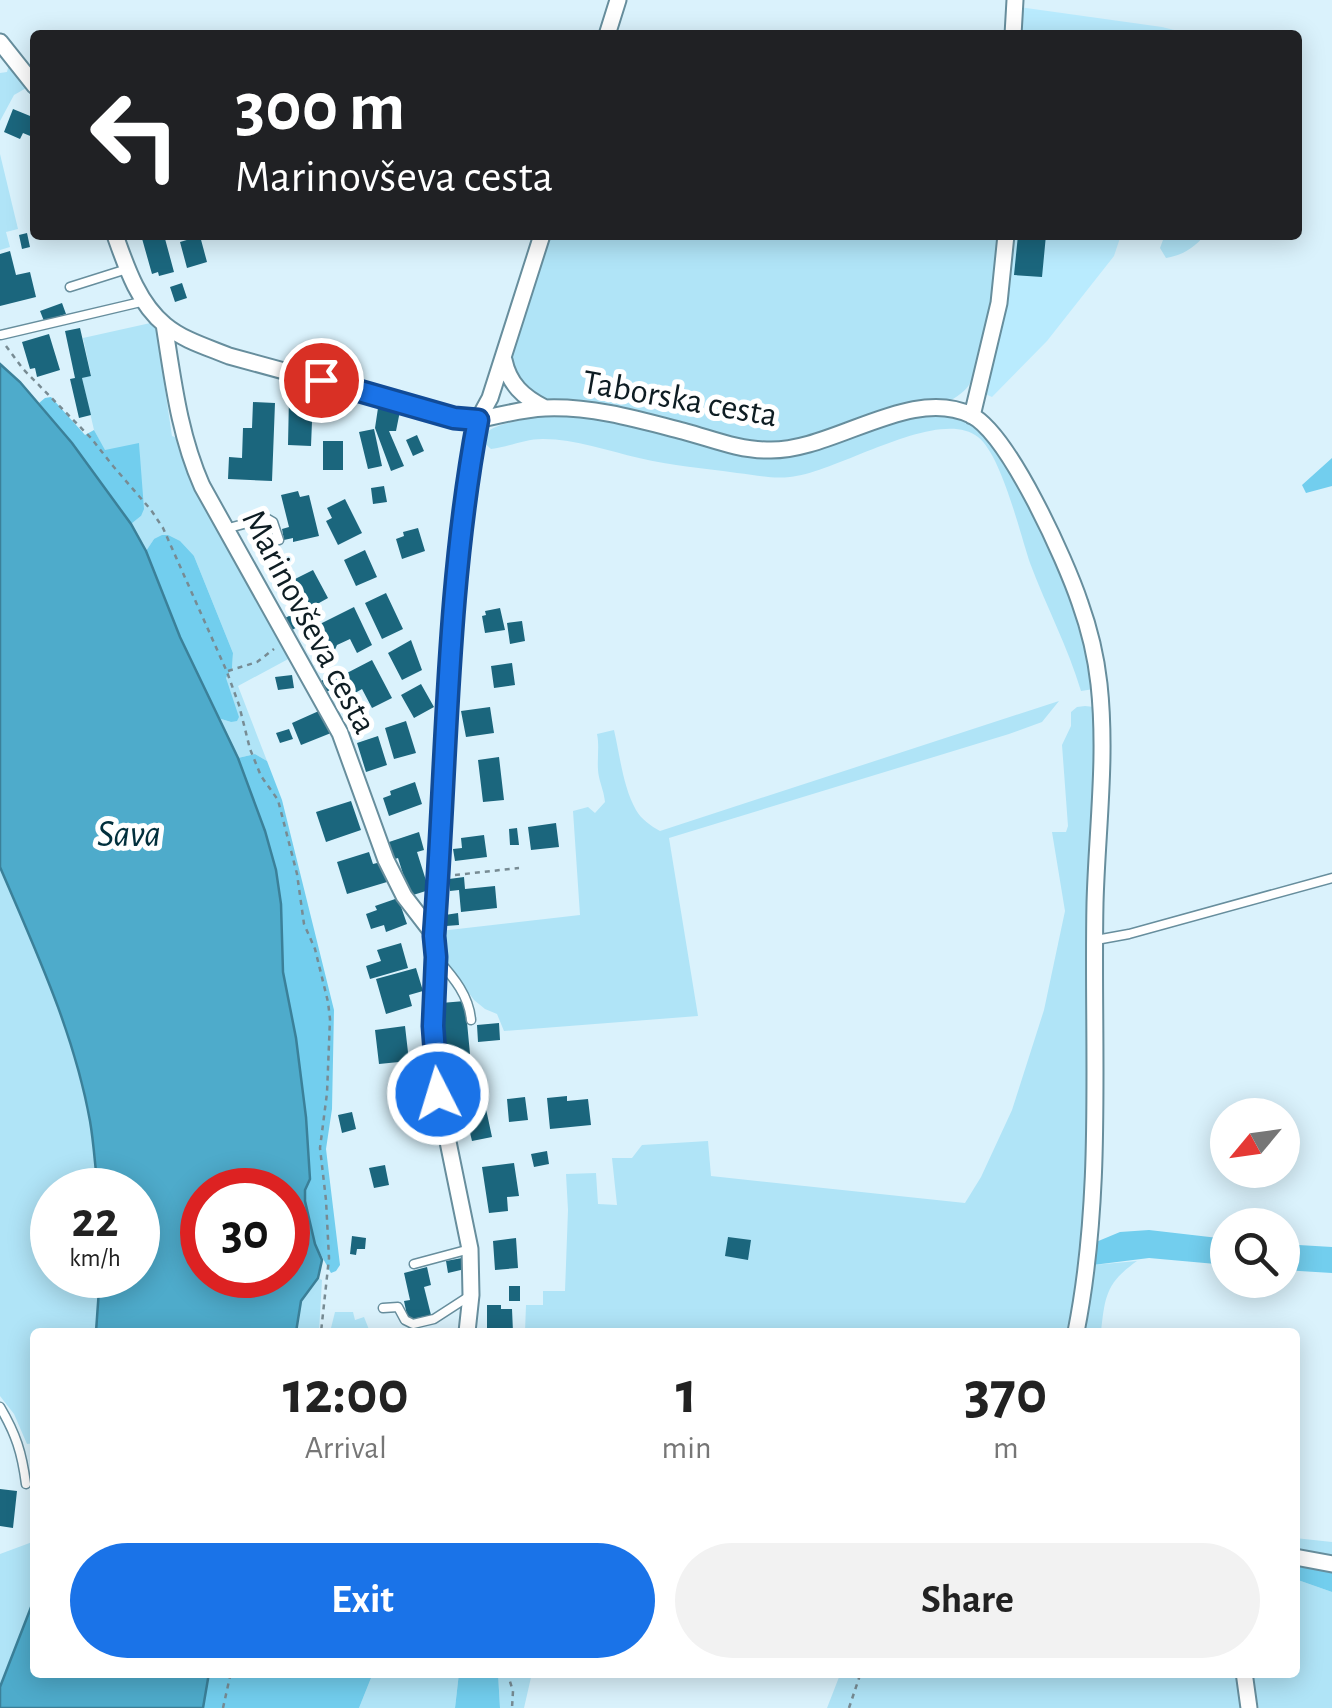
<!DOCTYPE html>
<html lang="en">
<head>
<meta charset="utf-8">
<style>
	:root { --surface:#fff; --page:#f2f2f2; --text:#222; --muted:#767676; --accent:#1a73e8 }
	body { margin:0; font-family:"Alegreya Sans",sans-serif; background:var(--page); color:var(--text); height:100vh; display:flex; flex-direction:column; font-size:38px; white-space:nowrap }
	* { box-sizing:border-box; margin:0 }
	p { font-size:32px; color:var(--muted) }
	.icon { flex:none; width:55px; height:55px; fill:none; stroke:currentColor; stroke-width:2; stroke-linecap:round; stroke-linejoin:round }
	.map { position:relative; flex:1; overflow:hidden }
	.sheet { position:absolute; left:30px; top:1328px; width:1270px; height:350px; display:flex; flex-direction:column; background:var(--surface); border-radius:10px; box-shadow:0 5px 25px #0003 }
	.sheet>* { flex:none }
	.hud { position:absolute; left:30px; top:30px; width:1272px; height:210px; border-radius:10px; box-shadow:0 5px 25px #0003; background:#202124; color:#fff; overflow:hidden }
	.needle { width:65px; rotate:241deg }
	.fabs { position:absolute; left:1210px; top:1098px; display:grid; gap:20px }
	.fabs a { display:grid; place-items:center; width:90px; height:90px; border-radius:50%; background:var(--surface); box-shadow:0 5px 25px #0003; font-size:50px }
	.speed { position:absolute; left:30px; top:1168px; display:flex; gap:20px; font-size:50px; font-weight:700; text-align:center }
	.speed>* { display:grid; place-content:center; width:130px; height:130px; border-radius:50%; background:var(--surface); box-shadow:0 5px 25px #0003; line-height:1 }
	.speed small { font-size:25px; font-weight:400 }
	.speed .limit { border:15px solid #d22; background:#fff; color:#111 }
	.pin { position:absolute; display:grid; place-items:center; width:85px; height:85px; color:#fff; margin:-42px; border:5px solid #fff; border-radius:50%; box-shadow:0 2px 10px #0007 }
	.me { position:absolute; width:110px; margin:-55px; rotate:355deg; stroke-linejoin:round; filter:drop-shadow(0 0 8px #0008) }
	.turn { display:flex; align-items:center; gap:35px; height:210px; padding:0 40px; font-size:45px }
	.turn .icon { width:130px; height:130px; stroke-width:2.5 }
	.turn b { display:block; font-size:70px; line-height:85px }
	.eta { display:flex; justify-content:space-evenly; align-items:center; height:170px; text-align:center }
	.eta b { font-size:60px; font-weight:700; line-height:70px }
	.button { display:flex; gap:20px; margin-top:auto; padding:20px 40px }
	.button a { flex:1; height:115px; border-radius:60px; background:var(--accent); color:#fff; font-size:40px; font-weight:700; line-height:115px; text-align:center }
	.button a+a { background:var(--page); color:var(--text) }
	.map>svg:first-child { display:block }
	.built { fill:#b9ebfe }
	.green { fill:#b0e4f7 }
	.forest { fill:#72ceee }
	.water { fill:#4eabcb; stroke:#3b8099; stroke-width:2.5; fill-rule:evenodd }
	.building { fill:#1b667d }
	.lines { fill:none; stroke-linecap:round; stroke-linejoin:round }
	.lane-casing { stroke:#678e9d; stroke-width:11 }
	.street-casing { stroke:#678e9d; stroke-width:19 }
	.path { stroke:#778b93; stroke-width:2.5; stroke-dasharray:5 5; stroke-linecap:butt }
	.lane { stroke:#fff; stroke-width:8 }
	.street { stroke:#fff; stroke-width:15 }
	.route-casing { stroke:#114b97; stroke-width:25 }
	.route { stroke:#1a73e8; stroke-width:18 }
	.labels { text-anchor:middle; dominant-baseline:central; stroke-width:10; stroke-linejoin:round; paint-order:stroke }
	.street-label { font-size:35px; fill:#0e1d23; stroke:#fff }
	.water-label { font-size:38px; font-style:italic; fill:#012f3c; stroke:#fff }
</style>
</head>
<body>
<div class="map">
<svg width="1332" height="1708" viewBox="0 0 1332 1708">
	<rect width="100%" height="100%" fill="#daf2fc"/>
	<path class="built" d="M1019,7l143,20 32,8h-176z
		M1010,235h111l-7,21 -67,85 -55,56 -9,-4 14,-44 8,-46z"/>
	<path class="green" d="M9,64l19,23 -14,8 -14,26v-48l7,-1z
		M0,154l18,75 -12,3 4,15 -10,3z
		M549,235h454l-4,34 -17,83c-12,22 -4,32 -29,47l-143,41 -24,4 -31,-1 -91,-25 -43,-9 -72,-7 -24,-12 -12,-21 -2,-15z
		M1170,235h35c-11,13 -22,20 -39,23l-6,-10 3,-8z
		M155,322l17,114 3,1c29,78 76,148 117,220l-54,29 29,75 -12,-7 -17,4 -20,-40 13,4 -5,-44 6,-10 1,-15 -39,-97 -40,-17 -8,12 -15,-27 10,-8 -2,-72 -34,7 -11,-21 -12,-52 9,-3 -8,-37z
		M927,415h24l15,3 14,10 32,42 69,151 13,68 -13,2c-13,-44 -35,-85 -51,-128 -10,-29 -28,-107 -52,-126 -40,-31 -141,36 -188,40 -19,2 -34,-2 -53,-4 -32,-5 -65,-7 -98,-15 -31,-7 -63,-19 -96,-19 -19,0 -34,8 -52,10 -22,-17 12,-25 26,-28 60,-16 130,8 188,23 22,6 44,13 68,13 38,1 67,-19 102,-30 16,-6 34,-10 52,-12z
		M1059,701l-17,21 -33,12 -340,104 29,178 -194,15 -7,-17 -12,-5 -11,-9 -32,-43 -2,-26 140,-16 -7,-104 15,-4 7,6 10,-11c-1,-10 -4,-16 -6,-25 -3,-14 1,-29 -2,-43l17,-4c6,26 9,57 22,80 5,9 15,16 24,21z
		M1085,706l9,1 3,91 -8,210 -1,153 -2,59 -14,112h-547l1,-27h17v-14h22l3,-81 -2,-36 30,-1 2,31 19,1 -5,-47h20l10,-13 66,-4 3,35 254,27 16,-26 31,-67 32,-100 21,-99 -13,-79h14l2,-6 -6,-81 9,-19v-14l6,-5z
		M0,867c38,79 73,167 90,254 5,22 5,46 8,69h-46v85h48l-4,57h-61v111l-8,1 -13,-30 -14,-18z
		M1137,1261c-31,22 -32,35 -36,71h-19l11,-67z
		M318,1278l4,2 -3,52h-23l5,-31z
		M335,1312h18l2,8 9,-3 6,15h-40z
		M1295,1538l37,4v15l-37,-6z
		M35,1541v56l-35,90v-133z
		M1295,1579l37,13v116h-73l-9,-35 45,-1z
		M841,1672l398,1 5,35h-417z
		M373,1673h86l-4,35h-96z
		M498,1673h34l-8,35h-24z"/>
	<path class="forest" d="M51,397l34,38 9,-5 11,20 34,-7 5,66 -3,7 -10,8 -59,-81 -33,-40 6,-5z
		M1332,458v28l-26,7 -4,-8z
		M162,535h6l12,6 14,15 39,97 -1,15 -6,10 13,39 -2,4 -6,1 -13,-4 -38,-81 -34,-86 8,-12z
		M255,754l12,7 15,39 52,210 -2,99 -6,40 14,116 -4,6 -5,2 -16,-29 -10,-43v-11l5,-11 -4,-62 -10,-79 -13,-66 -2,-68 -5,-34 -11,-39 -27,-73z
		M1149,1230l78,9v26l-78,-7 -56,7 3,-23 24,-10z
		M1282,1244l50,3v26l-49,-3z
		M1295,1563l37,7v22l-37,-13z
		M209,1673h164l-14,35h-156z
		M459,1673h39l2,35h-45z"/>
	<path class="water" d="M0,364l20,18 52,61 59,81 15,27 34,86 58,121 27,73 11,39 5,34 2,68 13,66 10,79 4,62 -5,11v11l10,43 7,16 -4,18 -17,23 -5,31h-200l4,-57h38v-85h-40c-3,-23 -4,-46 -8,-69 -16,-89 -55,-172 -90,-254zM202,1190h86v85h-86z
		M35,1597v75l174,1 -6,35h-203v-21z"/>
	<path class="building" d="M13,109l22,9v20l-12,-5 -3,6 -16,-7z
		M27,233l3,14 -8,2 -3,-14z
		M141,235h23l10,37 -15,4 -1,-4 -6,2z
		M1018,235h28l-4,42 -28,-2z
		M200,236l7,26 -20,6 -7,-26z
		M10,251l6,24 14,-3 6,25 -36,9v-52z
		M182,283l5,15 -12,4 -5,-15z
		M62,303l4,11 -22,7 -4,-10z
		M80,328l11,48 -9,2 9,37 -12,3 -9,-39 5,-1 -10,-47z
		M49,334l11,36 -23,7 -2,-9 -5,1 -8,-27z
		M289,397h24l-2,49 -23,-1z
		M253,402l22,1 -3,78 -44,-2 1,-22 13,1 1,-30h9z
		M378,408l22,3 -4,20h-7l15,35 -13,5 -16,-43z
		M374,429l8,37 -14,3 -9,-37z
		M417,435l7,16 -11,5 -7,-16z
		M323,441h20v29h-20z
		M384,486l3,16 -14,2 -2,-16z
		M298,491l2,6 9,-2 10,41 -26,6v-4l-9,2 -2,-11 7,-2 -8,-32z
		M345,499l17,34 -24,12 -12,-24 6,-3 -5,-10z
		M418,528l7,23 -23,8 -6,-20 8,-3 -1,-4z
		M365,550l12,27 -21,9 -12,-26z
		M313,570l15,28 -18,10 -15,-29z
		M386,593l17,36 -21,10 -17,-36z
		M354,607l18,38 -15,8 -7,-14 -13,6 -3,7 -11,-4 3,-7 -8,-16z
		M500,608l5,22 -20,3 -3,-17 4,-1 -1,-4z
		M299,611l2,3 4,-3 5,9 -18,10 -7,-12z
		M522,621l3,20 -15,3 -3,-21z
		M411,640l11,30 -20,10 -14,-27z
		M372,660l20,38 -20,10 -10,-19 -7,4 -10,-19z
		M512,663l3,22 -21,3 -3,-22z
		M339,672l6,11 -19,9 -5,-11z
		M292,675l2,13 -16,2 -3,-13z
		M421,684l13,23 -20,11 -13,-23z
		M490,707l4,26 -28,4 -5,-26z
		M321,710l10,23 -30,12 -9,-22z
		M406,721l10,32 -22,6 -9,-31z
		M289,729l4,10 -13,4 -4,-10z
		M378,736l9,29 -21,7 -9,-29z
		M499,757l5,43 -21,2 -5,-42z
		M415,782l7,22 -33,12 -6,-18 8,-3 -1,-4z
		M351,801l10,29 -35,12 -10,-30z
		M556,823l3,24 -28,3 -3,-23z
		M517,828l2,17h-9l-1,-16z
		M419,832l5,18 -7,2 12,38 -19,6 -12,-38 -6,2 -6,-17z
		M484,835l3,22 -32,4 -2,-12 9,-1 -1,-10z
		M369,852l4,12 8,-2 6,20 -40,12 -10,-32z
		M464,877l1,12 30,-3 2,22 -36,4 -2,-22 -9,1 -1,-12z
		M398,898l9,26 -21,8 -2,-7 -13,4 -5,-15 11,-4 -2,-4z
		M458,913l1,12 -13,1 -1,-11z
		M401,943l7,25 -38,11 -4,-13 15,-5 -4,-11z
		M416,968l7,23 -14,4 3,11 -26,8 -10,-35z
		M465,1001l5,53 -24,2 -5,-53z
		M499,1023l1,17 -22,2 -1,-17z
		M405,1026l4,35 -30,3 -4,-34z
		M419,1073l8,41 -25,4 -8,-40z
		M483,1095l9,42 -20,4 -6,-25 -5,1 -3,-17z
		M567,1096v5l21,-2 3,26 -41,4 -3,-31z
		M525,1097l3,23 -19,2 -2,-23z
		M352,1112l4,17 -14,4 -4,-18z
		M547,1151l2,13 -15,3 -3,-13z
		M514,1163l5,33 -12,1 1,14 -19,2 -7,-46z
		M385,1165l4,20 -15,3 -5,-20z
		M352,1236l14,2 -1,11h-8l-1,6 -6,-1z
		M728,1237l23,3 -3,20 -23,-4z
		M516,1238l2,30 -23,2 -2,-29z
		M462,1258l3,11 -17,4 -2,-12z
		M427,1267l4,18 -7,2 7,28 -23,5 -4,-19 6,-1 -6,-27z
		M509,1286h11v15h-11z
		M487,1305h14v4h11l1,23h-26z
		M0,1489l17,2 -4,37 -13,-2z"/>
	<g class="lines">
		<g class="lane-casing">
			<path id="lane" d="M70,287l57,-18
				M1,335l144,-34
				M225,529l41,-11 7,4 6,18
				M1096,940l33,-6 203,-56
				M439,961c15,17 30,35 32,59
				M414,1264l56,-15
				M383,1308l15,-1 7,13 8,4 21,-5 37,-24
				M0,1407c16,27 22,46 26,77"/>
		</g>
		<g class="street-casing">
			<path id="street" d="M607,35l11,-35
				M1013,35l2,-35
				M0,42l35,44
				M115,235c11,31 23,68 50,90 18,15 42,22 64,31l238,65 11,-1 12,-22 52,-163
				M164,324c9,56 15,110 38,162l138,247 46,127 18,36 30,39
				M504,360c5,24 19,37 41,48
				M972,416l27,-113 7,-68
				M467,1332l4,-37 -1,-46 -32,-156 -5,-67 3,-69 -2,-22c13,-172 12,-345 44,-515 22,-5 44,-11 67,-12 48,-2 95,12 141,24 26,7 53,18 81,18 64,3 143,-65 204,-35 38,19 95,146 109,188 9,25 16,54 19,81 8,73 -2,146 -4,219 -3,142 9,288 -19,429
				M1295,1557l37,7
				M1244,1672l5,36"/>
		</g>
		<path class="path" d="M6,346l17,23 68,69 22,28 38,44 12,18 64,144 12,33 11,44 11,27 17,24 19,74 7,50 11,25 13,53 2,17 -3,74 -7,55 6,52 3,58 -8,74
			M228,671l29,-9 17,-13
			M455,875l64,-7
			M507,1672l6,19 -1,17
			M223,1708l8,-36
			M849,1708l12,-36"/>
		<use href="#lane" class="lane"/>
		<use href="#street" class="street"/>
	</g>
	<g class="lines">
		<g class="route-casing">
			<path id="route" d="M321,380l133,38 24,2c-32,169 -31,343 -44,516l2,21 -3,69 5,68"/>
		</g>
		<use href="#route" class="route"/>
	</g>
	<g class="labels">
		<g class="street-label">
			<text transform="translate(680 399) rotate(10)">Taborska cesta</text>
			<text transform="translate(309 622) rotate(62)">Marinovševa cesta</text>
		</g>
		<g class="water-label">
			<text x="129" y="835">Sava</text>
		</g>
	</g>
</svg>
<div class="fabs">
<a><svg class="needle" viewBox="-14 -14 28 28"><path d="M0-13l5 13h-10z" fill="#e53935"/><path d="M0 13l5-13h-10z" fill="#767676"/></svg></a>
<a><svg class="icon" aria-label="search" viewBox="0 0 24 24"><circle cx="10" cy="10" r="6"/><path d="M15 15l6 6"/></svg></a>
</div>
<div class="speed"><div>22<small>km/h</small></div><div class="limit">30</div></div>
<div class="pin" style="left:321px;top:380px;background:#d93025"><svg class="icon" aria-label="arrive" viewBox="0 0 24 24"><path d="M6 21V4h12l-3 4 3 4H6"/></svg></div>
<svg class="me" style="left:438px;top:1094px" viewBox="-20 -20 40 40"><circle r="17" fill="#1a73e8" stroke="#fff" stroke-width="3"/><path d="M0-11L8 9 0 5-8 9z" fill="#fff"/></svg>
<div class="hud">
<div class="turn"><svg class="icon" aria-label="left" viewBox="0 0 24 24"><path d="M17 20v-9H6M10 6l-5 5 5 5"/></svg><div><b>300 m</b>Marinovševa cesta</div></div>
</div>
<section class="sheet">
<div class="eta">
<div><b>12:00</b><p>Arrival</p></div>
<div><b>1</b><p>min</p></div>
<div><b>370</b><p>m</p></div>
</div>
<div class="button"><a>Exit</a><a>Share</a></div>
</section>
</div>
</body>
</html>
